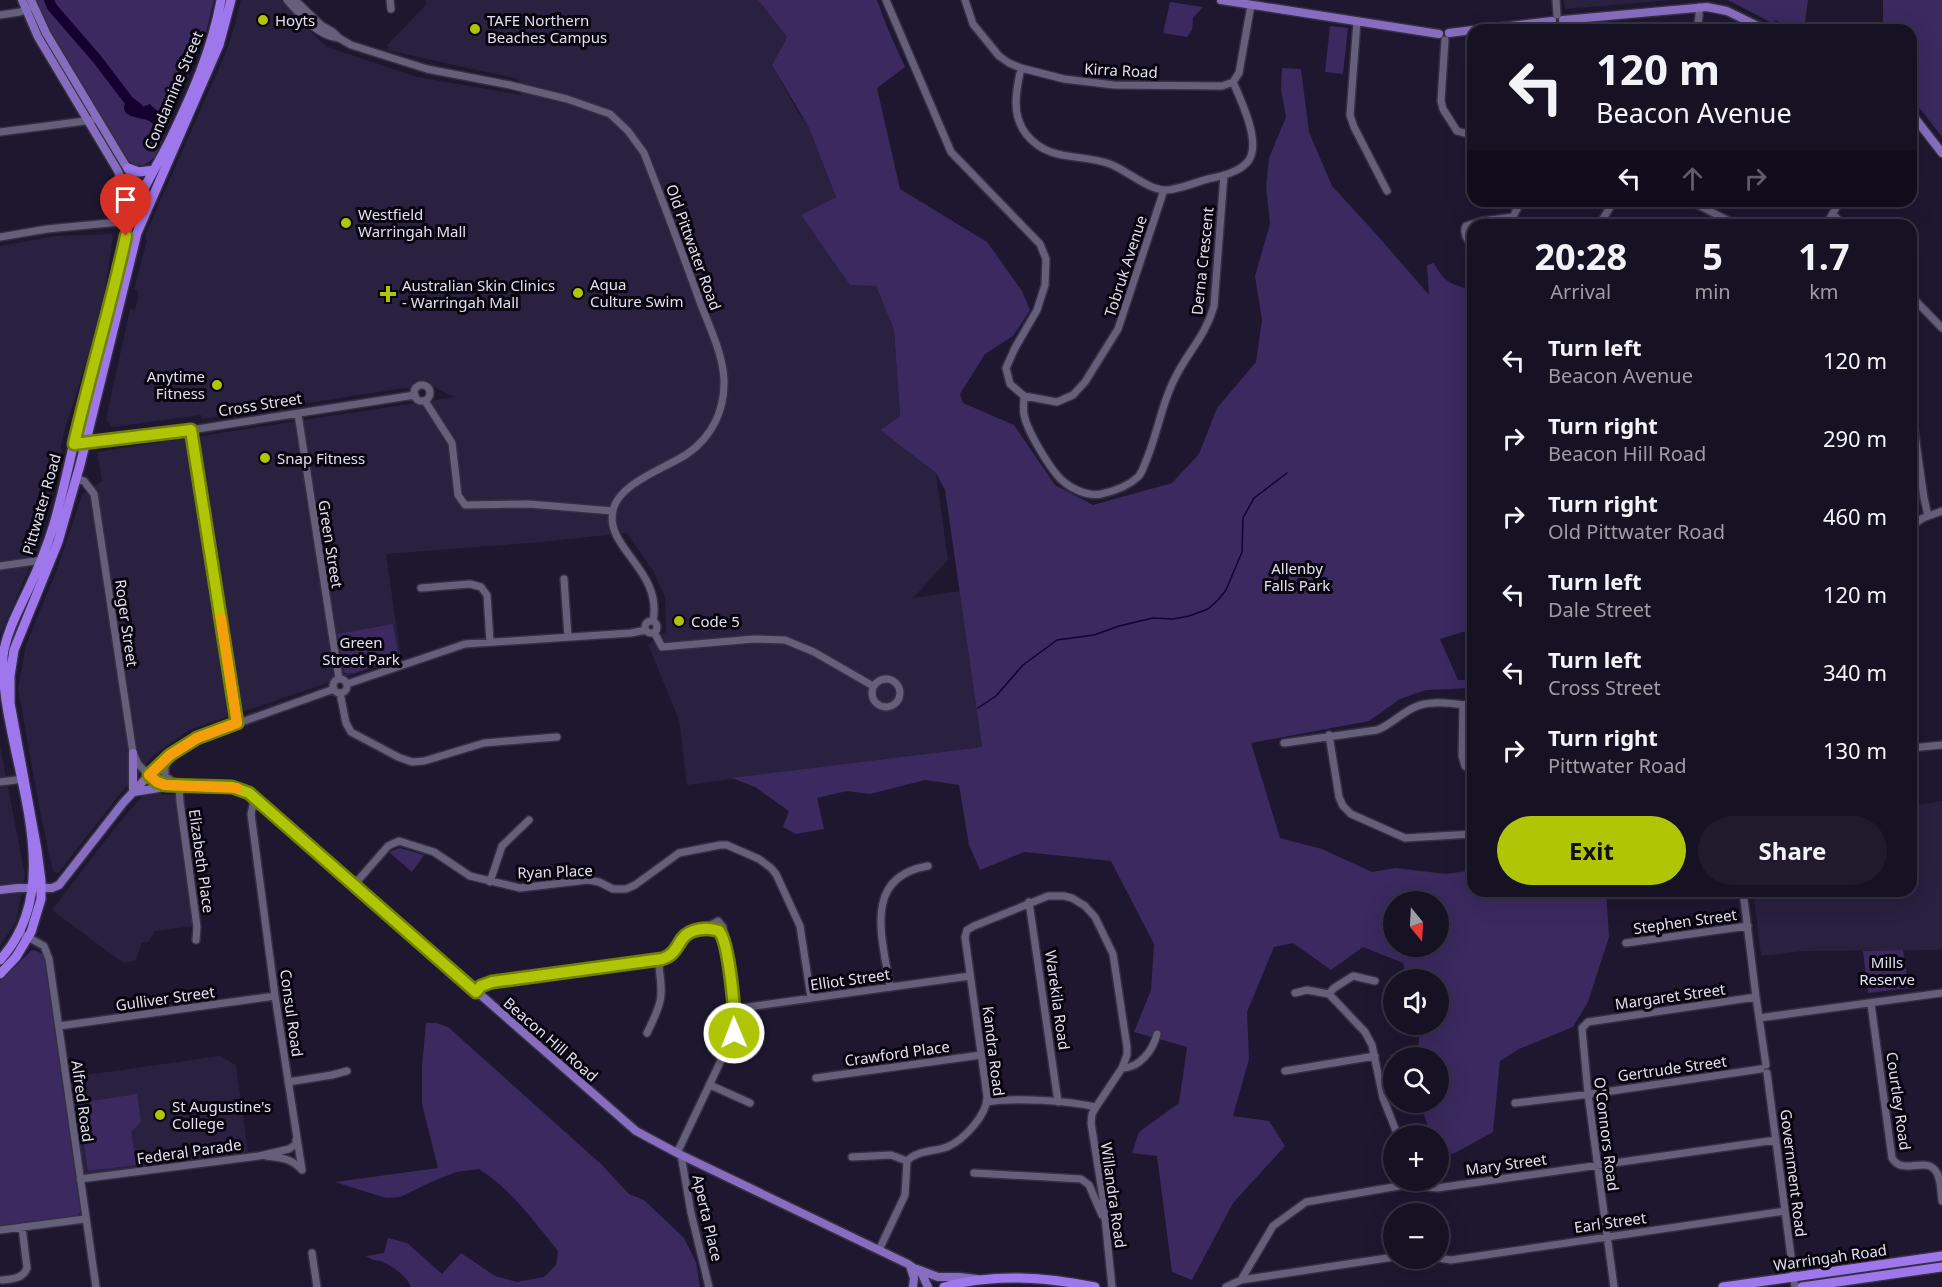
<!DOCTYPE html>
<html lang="en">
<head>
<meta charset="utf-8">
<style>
	:root { --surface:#171124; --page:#201a2c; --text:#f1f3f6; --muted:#9e9da6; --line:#363141; --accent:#afc506 }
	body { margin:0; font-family:"Noto Sans",sans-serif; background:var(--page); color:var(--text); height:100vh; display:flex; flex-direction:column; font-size:22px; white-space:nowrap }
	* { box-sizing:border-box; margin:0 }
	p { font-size:20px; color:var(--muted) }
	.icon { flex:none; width:33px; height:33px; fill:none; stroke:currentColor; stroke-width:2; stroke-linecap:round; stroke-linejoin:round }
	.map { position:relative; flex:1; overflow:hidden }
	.panel { position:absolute; left:1467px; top:219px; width:450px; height:678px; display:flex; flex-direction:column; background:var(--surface); border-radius:18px; box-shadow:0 6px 24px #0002,0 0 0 2px var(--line) }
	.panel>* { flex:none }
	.top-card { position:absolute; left:1467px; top:24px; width:450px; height:183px; border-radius:18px; box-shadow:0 6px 24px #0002,0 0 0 2px var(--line); background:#171124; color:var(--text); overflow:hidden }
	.needle { width:39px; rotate:162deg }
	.controls { position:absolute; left:1383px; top:891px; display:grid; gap:12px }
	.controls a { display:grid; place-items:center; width:66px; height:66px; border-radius:50%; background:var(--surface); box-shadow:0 6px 24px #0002,0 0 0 2px var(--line); font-size:30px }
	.pin { position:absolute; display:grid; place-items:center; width:51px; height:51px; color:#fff; margin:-62px -26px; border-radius:50% 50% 50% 0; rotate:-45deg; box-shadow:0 0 6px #0007 }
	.pin .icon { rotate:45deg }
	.me { position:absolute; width:66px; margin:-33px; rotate:359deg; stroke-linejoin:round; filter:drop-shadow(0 0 4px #0008) }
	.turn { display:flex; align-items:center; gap:21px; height:126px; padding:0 30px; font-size:27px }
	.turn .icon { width:78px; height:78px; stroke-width:2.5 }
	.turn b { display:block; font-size:42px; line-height:51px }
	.lanes { display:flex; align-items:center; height:57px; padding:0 30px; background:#0003; justify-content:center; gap:30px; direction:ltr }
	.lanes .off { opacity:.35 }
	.eta { display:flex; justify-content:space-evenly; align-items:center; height:102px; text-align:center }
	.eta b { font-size:36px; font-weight:700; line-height:42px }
	.button { display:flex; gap:12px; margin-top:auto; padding:12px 30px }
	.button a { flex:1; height:69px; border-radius:36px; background:var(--accent); color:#111; font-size:24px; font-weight:700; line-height:69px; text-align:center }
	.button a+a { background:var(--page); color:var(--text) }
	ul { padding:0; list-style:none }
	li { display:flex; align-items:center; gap:18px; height:78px; padding:0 30px }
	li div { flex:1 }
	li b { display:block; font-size:22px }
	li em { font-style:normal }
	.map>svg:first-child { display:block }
	.built { fill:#2a203f }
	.green { fill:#3b295f; fill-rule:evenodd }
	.water { fill:#150032 }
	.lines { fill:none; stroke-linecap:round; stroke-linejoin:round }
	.stream { stroke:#150032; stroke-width:1.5 }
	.river { stroke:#150032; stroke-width:10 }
	.minor-casing { stroke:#342f42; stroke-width:10 }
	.major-casing { stroke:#342f42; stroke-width:11 }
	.highway-casing { stroke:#342f42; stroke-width:12 }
	.minor { stroke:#665f7c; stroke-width:7 }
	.major { stroke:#876dbf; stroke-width:8 }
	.highway { stroke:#9d77eb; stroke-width:9 }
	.route-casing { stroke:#728004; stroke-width:15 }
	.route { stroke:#afc506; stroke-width:10 }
	.slow { stroke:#f59e0b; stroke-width:10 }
	.poi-dot { fill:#afc506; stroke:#08050f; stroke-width:2 }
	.labels { text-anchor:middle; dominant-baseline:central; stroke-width:6; stroke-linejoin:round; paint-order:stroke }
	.poi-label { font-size:15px; fill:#e1deef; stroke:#08050f; text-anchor:start }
	.street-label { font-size:15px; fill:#e1deef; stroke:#08050f }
	.park-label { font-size:15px; fill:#e4e0f3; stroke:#08050f }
</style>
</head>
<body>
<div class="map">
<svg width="1942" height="1287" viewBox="0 0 1942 1287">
	<rect width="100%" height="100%" fill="#1f1730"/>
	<path class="built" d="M241,0h42l19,24 25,23 90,30 104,18 -3,-16 -131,-29 2,-3 -3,-1 40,-41v-5h332l29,37 -15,28 26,47 10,14 28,71 -34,18 74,71 18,44 6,86 -20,14 56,43 12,87 -35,38 47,-7 22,156 -295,38 -8,-65 -31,-76 18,-12 -1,-35 -12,-26 -26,-38 -86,9 -155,12 15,104 -212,72 -35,25 -31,35 -64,82 -3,1 -3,-2 -11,-49 -24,-133 8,-44 31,-76 25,-74 20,-14 -5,-29 357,-55 -28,-14 -12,1 -2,3 -210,32 -1,-4 -89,12 -6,-8 24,-110 5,1 3,-12 -1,-8 -3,-1 13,-49 -2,-1 1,-6 80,-181 9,-27z
		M1564,0h109l-108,9z
		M111,234l2,2 -8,55 -16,63 -25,78 -3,14 1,18 -10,21 -6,24v13l-8,26 -38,87v-389l55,-10z
		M0,746l25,129 -9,47 -16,24z
		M145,793l32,2 16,131 -38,5 -7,11 -6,1 -7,18 -12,2 -71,-53 62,-81z
		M1942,801v146l-2,3 -137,1 -42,5 -8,-65h158v-85z
		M220,1056l16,9 12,87 -165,23 -11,-98z"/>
	<path class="green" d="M35,0h179l-8,32 -51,125c-9,8 -15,12 -26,4l-81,-130z
		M758,0h119l10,27 18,40 -28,21 23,101 87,53 35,49 8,19 -17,26 -28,18 -25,40 3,9 51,22 41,60 38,20 79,-22 27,-29 18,-46 39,-46 6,-42 -7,-44 15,-52 -4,-37 3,-29 17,-41 -5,-28 1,-21 19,1 8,63 23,54 45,49 52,60 -2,-30 7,-2c12,23 18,19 39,29v337l-33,10 18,41h15v8l-47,2 -26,9 -31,22 -118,22 29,95 42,11 50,23 24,-4 50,6 27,-4v21h133l3,46 -21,65 -15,25 -54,22 -19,12 -7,71 -38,21 -16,3 -1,-20 -7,-1 -11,-32 18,-1v-44l-20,-1 1,-20 -2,-12 21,-1v-44l-31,-1 -4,-16 -40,-16 -32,23 -38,-27 -19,4 -27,65 2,47 -16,57 36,5 16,25 -52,57 -41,77 -20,-8 -15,-116 -25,-3 7,-21 40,-29 8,-56 -53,-15 17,-42 3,-46 -43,-83 -87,-9 -44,18 -11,-25 -10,-60 -34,-5 -55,14 -23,-3 -30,7 7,31 -28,5 -13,-7 6,-16 -34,-24 -23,-9 250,-31 -37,-257 -9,-17 -56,-43 20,-14 -6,-86 -18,-44 -26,-1 -49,-70 35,-18 -28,-71 -36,-61 15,-28zM1394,902h44v44h-44z
		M1728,0h80l-4,30h-5l-24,-10 -1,4z
		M1883,0h59v137l-20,-26 -11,-12v-69h-28z
		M1170,2l33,5 -10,11 -1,12 -5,7 -24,-4z
		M1330,26l18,2 -5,46 -18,-2z
		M393,624l6,34 -45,15h-9l-8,-39z
		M400,848l24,7 -12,17 -23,-20z
		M32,950l5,1 8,5 11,73 5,49 8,20 11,78 -4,5 5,30 -3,5 -78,13v-248z
		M1903,950l6,38 -41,5 -5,-42z
		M426,1023h10l12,4 154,138 27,29 15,6 40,38 12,24 4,25h-289c-3,-10 -21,-23 -31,-26 -6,-1 -8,-1 -14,-5l18,-3 4,-15 19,5 35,31 19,-21 34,23 22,6 27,-5 12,-12 2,-14c-24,-29 -47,-62 -79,-82l-23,3 -27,11 -29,14 -14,1 -51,-16 103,-14 -16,-64v-38z
		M137,1094l4,28 -10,10 5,33 -48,6 -10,-68z"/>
	<path class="water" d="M128,97l14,10 8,-3c5,6 11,8 16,14l-5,10c-6,-2 -11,-8 -18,-9 -12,-3 -26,-4 -15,-22z"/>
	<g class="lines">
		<path class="stream" d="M978,708l18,-12 27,-31 34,-25 37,-5 25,-9 34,-8 20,1 16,-3 19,-7 10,-9 8,-10 16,-38 1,-34 11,-20 33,-25"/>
		<path class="river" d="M49,0l3,7 45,52 32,42 9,7"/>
		<g class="minor-casing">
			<path id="minor" d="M287,0c14,15 30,36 52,38
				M295,0l26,25 12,7 6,6 12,7 76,24 83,16 57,14 43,15 18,17 16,22c19,49 38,99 56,149 9,24 23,52 24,78 1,30 -12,57 -37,74 -21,14 -68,29 -74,56 -9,38 50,60 40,111
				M390,0l1,9
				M886,0l65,152 89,92 6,15 -1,26 -8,25 -22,38 -9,20 4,16 14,12 33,6 16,-7 12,-13 33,-53 46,-139
				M965,0l8,24 26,32 10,7 12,5 43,11 50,6 108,1 11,-4 6,-9 12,-68
				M1556,0l1,15
				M0,15l20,-3 10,-4
				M1357,21l-7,94 4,12 33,64
				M1697,30l2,-14v-9
				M1445,40l-4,61 2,8 14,22 7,2 9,-1
				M1021,68c-5,23 -10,46 5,66 23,29 55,19 84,30 16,6 37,25 54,26 11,1 32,-8 44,-11 14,-3 33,-7 41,-19 12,-18 -8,-60 -16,-78
				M0,132l93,-12
				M1694,203l43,22
				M1833,214l10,11
				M1509,225l12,-24
				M1599,225l15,-24
				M1826,225l14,-24
				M0,237l47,-8 83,-8
				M1473,248c-4,-6 -11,-15 -7,-22l16,-5 31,-4
				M1911,296l31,32
				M414 393a8 8 0 1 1 16 0a8 8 0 1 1-16 0Z
				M1024,396c0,6 -1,13 0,18 2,15 23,49 33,61 9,11 28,22 44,19 14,-3 26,-7 37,-17 4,-4 6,-11 8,-16 11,-26 15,-54 27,-79 13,-29 32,-44 41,-76l10,-131
				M425,401l27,42 6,52 7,10 64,-1 84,7
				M298,414l41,265
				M1911,420l3,8 10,70 4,18
				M191,430l46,293
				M85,443l106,-13 224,-35
				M76,479l8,2 10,13 39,259 5,11 11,11 21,-20 27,-17 137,-49
				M1911,526l12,-8 19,-7
				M0,566l42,-6
				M564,579l4,58
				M421,588l49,-4 11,3 6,8 3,47
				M645 627a6 6 0 1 1 12 0a6 6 0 1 1-12 0Z
				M654,632l8,15 92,-8 31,1 29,12 59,34
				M333 686a7 7 0 1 1 14 0a7 7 0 1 1-14 0Z
				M872 693a14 14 0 1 1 28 0a14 14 0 1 1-28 0Z
				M347,684l118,-40 166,-11 15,-3
				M340,693l6,30 5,9 47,25 14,5 12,-1 60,-18 73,-6
				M1463,705l-1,51 3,10 8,5
				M1329,735l10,62 4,9 8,8 54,24 68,-4
				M1284,743l93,-13c14,-5 24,-17 38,-23 16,-8 40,-2 58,-2
				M1911,748l31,-3
				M169,758l-4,9v9l14,10 1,16 17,125 -1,13
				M0,782l16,-2
				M257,800l-4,5 -2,9 24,182 27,174
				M490,882l12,-36 27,-26
				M354,885l34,-39 11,-5 35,11 36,24 50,12 68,-8 11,2 14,7h13l9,-4 44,-32 41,-8h7l32,14 12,9 5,6 24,52 11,72
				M1743,891l13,106 10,68
				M1029,902l29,200
				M24,935l20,11 5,13 47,328
				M1626,943l122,-17
				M890,987c-7,-47 -29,-110 38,-121
				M476,992l5,-6 11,-4 170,-23c17,-6 13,-15 24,-24 7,-6 26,-9 34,-3 3,2 3,5 4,8
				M1295,993l12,-3 22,4 36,38 7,13 11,53 15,38
				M1329,994l5,-6 19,-12 22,5
				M1871,1004l21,154c11,19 35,-4 45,15 4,8 4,20 5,28
				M734,1009l236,-33
				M1759,1018l183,-25
				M59,1026l216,-30
				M647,1033c17,-34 16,-37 11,-74
				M1285,1071l90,-15
				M1767,1073l28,214
				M816,1078l165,-23
				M288,1082l44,-7 15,-4
				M710,1085l40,18
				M987,1102c28,-5 82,-1 109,5l26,-39c18,0 31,-18 35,-34
				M1515,1103l76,-9 170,-25
				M1096,1107l-4,7 -1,9 12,75 9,89
				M677,1153l57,-120v-24l-11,-82 -5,-6 -14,8
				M681,1155l10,58 18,74
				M266,1156c16,2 25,2 36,14
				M852,1157l39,-2 16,6
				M907,1161c10,-11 27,-9 40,-14 17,-7 41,-33 40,-51l-22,-159 2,-7 7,-4 74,-30h16l8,2 13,8 10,11 18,37 14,93v8l-5,13
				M974,1173l107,6 8,6 13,30
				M80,1179l179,-23 30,-7 7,-5v-4
				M0,1230l85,-11
				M879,1250l26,-55 2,-34
				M312,1253l5,34
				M1438,1258l13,2 334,-49
				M2,1280c10,-1 21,-1 25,-12l-5,-41
				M1241,1280l32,-54 33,-24 99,-17 32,3 339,-48
				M1226,1287l15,-7 153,-23
				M1614,1287l-26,-193 -6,-66 6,-6 168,-25"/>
		</g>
		<g class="major-casing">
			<path id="major" d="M22,0l16,37 80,134 5,13 7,36
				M31,0l15,33 90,150 7,21v11
				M1221,0l218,34
				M1563,20l144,-13 20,4 39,19
				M1476,30l76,-9
				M1449,33l24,-3
				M1911,113l31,40
				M133,753v39
				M134,792l25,-4 6,-3
				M0,890l18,-2h34l7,-3 64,-82 26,-28 8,7 8,3 73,3 11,5 41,35 346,303 41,22 231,111 14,10 6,13
				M910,1266l4,12 -1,9
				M917,1269l21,8h21l18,2"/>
		</g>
		<g class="highway-casing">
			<path id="highway" d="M128,168l11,4 15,-2
				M0,960c75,-82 0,-208 3,-304 3,-23 15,-45 25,-66 10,-21 19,-43 26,-66 13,-45 21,-92 34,-138 7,-26 16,-51 22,-78 7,-29 11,-60 20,-89 10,-27 26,-51 39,-77 22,-45 43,-92 52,-142
				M0,974l16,-17 15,-25 10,-33v-18l-4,-31 -27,-147v-27l4,-26 44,-108 22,-77 57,-232 82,-188 12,-45
				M944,1287c50,-14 101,-10 151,0
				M1723,1287l219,-31
				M1802,1287l140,-20"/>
		</g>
		<use href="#minor" class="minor"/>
		<use href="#major" class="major"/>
		<use href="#highway" class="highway"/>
	</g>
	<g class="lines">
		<g class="route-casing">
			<path id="route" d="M126,236c-15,70 -36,138 -52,208l117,-14 46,293 -40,15 -27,17 -21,20 8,7 8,3 67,2 17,6 227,199 5,-6 11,-4 170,-23c12,-4 14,-11 20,-20 8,-11 26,-12 37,-8 10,11 17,85 15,102"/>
		</g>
		<use href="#route" class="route"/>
		<path class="slow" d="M221,618l16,105 -40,15 -27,17 -21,20 8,7 8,3 72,3"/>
	</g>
	<g class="poi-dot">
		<circle cx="263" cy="20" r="6"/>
		<circle cx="475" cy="29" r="6"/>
		<circle cx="346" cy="223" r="6"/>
		<circle cx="578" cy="293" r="6"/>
		<path d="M385 285h6v6h6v6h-6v6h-6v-6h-6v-6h6z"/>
		<circle cx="217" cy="385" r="6"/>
		<circle cx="265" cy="458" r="6"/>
		<circle cx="679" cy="621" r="6"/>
		<circle cx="160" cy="1115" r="6"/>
	</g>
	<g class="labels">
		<g class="poi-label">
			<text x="275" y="20">Hoyts</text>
			<text x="487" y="20">TAFE Northern<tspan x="487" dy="17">Beaches Campus</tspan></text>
			<text x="358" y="214">Westfield<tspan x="358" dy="17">Warringah Mall</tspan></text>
			<text x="590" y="284">Aqua<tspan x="590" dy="17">Culture Swim</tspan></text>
			<text x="402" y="285">Australian Skin Clinics<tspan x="402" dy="17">- Warringah Mall</tspan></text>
			<text x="205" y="376" text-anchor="end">Anytime<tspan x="205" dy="17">Fitness</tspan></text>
			<text x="277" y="458">Snap Fitness</text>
			<text x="691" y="621">Code 5</text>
			<text x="172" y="1106">St Augustine's<tspan x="172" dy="17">College</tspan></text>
		</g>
		<g class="street-label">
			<text transform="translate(1121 70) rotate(3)">Kirra Road</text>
			<text transform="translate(173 90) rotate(-67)">Condamine Street</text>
			<text transform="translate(694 247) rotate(70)">Old Pittwater Road</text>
			<text transform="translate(1202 261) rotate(-84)">Derna Crescent</text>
			<text transform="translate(1125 266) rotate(-72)">Tobruk Avenue</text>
			<text transform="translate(260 404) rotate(-9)">Cross Street</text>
			<text transform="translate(41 504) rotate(-74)">Pittwater Road</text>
			<text transform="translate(331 544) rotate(81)">Green Street</text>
			<text transform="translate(127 623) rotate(82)">Roger Street</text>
			<text transform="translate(202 861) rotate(82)">Elizabeth Place</text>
			<text transform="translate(555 871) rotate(-2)">Ryan Place</text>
			<text transform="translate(1685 921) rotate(-8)">Stephen Street</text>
			<text transform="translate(850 979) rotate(-8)">Elliot Street</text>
			<text transform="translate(1670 996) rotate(-8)">Margaret Street</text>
			<text transform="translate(165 998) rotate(-8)">Gulliver Street</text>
			<text transform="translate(1058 1000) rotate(82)">Warekila Road</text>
			<text transform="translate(292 1013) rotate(82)">Consul Road</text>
			<text transform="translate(551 1039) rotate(41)">Beacon Hill Road</text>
			<text transform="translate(994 1051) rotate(83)">Kandra Road</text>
			<text transform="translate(897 1053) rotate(-8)">Crawford Place</text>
			<text transform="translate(1672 1068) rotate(-8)">Gertrude Street</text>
			<text transform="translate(83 1101) rotate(82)">Alfred Road</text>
			<text transform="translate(1899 1101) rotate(82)">Courtley Road</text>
			<text transform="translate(1607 1134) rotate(83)">O'Connors Road</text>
			<text transform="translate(189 1151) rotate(-8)">Federal Parade</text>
			<text transform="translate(1506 1164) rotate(-8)">Mary Street</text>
			<text transform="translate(1794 1173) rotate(83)">Government Road</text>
			<text transform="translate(1114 1195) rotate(82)">Willandra Road</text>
			<text transform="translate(708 1218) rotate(77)">Aperta Place</text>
			<text transform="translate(1610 1222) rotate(-8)">Earl Street</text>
			<text transform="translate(1830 1257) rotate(-8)">Warringah Road</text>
		</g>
		<g class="park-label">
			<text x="1297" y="568">Allenby<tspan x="1297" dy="17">Falls Park</tspan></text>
			<text x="361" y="642">Green<tspan x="361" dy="17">Street Park</tspan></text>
			<text x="1887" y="962">Mills<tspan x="1887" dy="17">Reserve</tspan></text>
		</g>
	</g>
</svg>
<div class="controls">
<a><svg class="needle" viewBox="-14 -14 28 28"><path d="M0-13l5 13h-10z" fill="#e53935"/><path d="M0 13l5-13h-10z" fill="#9e9da6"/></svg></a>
<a><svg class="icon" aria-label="sound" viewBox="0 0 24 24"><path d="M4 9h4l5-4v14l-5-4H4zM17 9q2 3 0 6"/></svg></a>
<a><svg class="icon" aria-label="search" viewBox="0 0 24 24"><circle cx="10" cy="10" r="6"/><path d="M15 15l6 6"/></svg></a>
<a>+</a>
<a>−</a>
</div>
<div class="pin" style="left:126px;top:236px;background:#d93025"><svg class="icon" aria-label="arrive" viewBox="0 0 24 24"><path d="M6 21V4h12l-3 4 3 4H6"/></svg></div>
<svg class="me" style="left:734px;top:1033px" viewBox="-20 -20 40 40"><circle r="17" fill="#afc506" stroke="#fff" stroke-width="3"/><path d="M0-11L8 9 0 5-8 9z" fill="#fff"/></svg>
<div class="top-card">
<div class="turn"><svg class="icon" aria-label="left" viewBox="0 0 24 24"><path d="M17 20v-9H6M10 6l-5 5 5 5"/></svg><div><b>120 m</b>Beacon Avenue</div></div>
<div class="lanes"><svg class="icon" aria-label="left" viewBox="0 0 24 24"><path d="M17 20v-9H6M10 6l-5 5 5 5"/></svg><svg class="icon off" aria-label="ahead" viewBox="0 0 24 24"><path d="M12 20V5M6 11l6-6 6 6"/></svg><svg class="icon off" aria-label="right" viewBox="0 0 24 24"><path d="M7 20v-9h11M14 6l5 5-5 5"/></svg></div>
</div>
<section class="panel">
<div class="eta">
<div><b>20:28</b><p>Arrival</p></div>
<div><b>5</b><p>min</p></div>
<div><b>1.7</b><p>km</p></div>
</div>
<ul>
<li><svg class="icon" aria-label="left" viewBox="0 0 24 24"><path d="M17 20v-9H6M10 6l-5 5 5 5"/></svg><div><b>Turn left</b><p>Beacon Avenue</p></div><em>120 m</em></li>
<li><svg class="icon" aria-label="right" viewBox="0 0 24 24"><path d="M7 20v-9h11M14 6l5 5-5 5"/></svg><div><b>Turn right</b><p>Beacon Hill Road</p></div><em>290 m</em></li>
<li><svg class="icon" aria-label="right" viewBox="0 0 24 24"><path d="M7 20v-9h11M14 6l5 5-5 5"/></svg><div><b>Turn right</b><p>Old Pittwater Road</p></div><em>460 m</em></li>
<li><svg class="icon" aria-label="left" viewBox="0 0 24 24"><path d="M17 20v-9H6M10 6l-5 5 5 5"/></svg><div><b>Turn left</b><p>Dale Street</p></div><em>120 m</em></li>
<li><svg class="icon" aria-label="left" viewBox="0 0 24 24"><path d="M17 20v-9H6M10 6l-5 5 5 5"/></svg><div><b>Turn left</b><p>Cross Street</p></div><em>340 m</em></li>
<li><svg class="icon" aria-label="right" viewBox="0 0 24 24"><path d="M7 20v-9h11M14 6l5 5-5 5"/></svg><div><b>Turn right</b><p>Pittwater Road</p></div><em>130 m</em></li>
</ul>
<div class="button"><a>Exit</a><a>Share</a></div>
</section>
</div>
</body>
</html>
